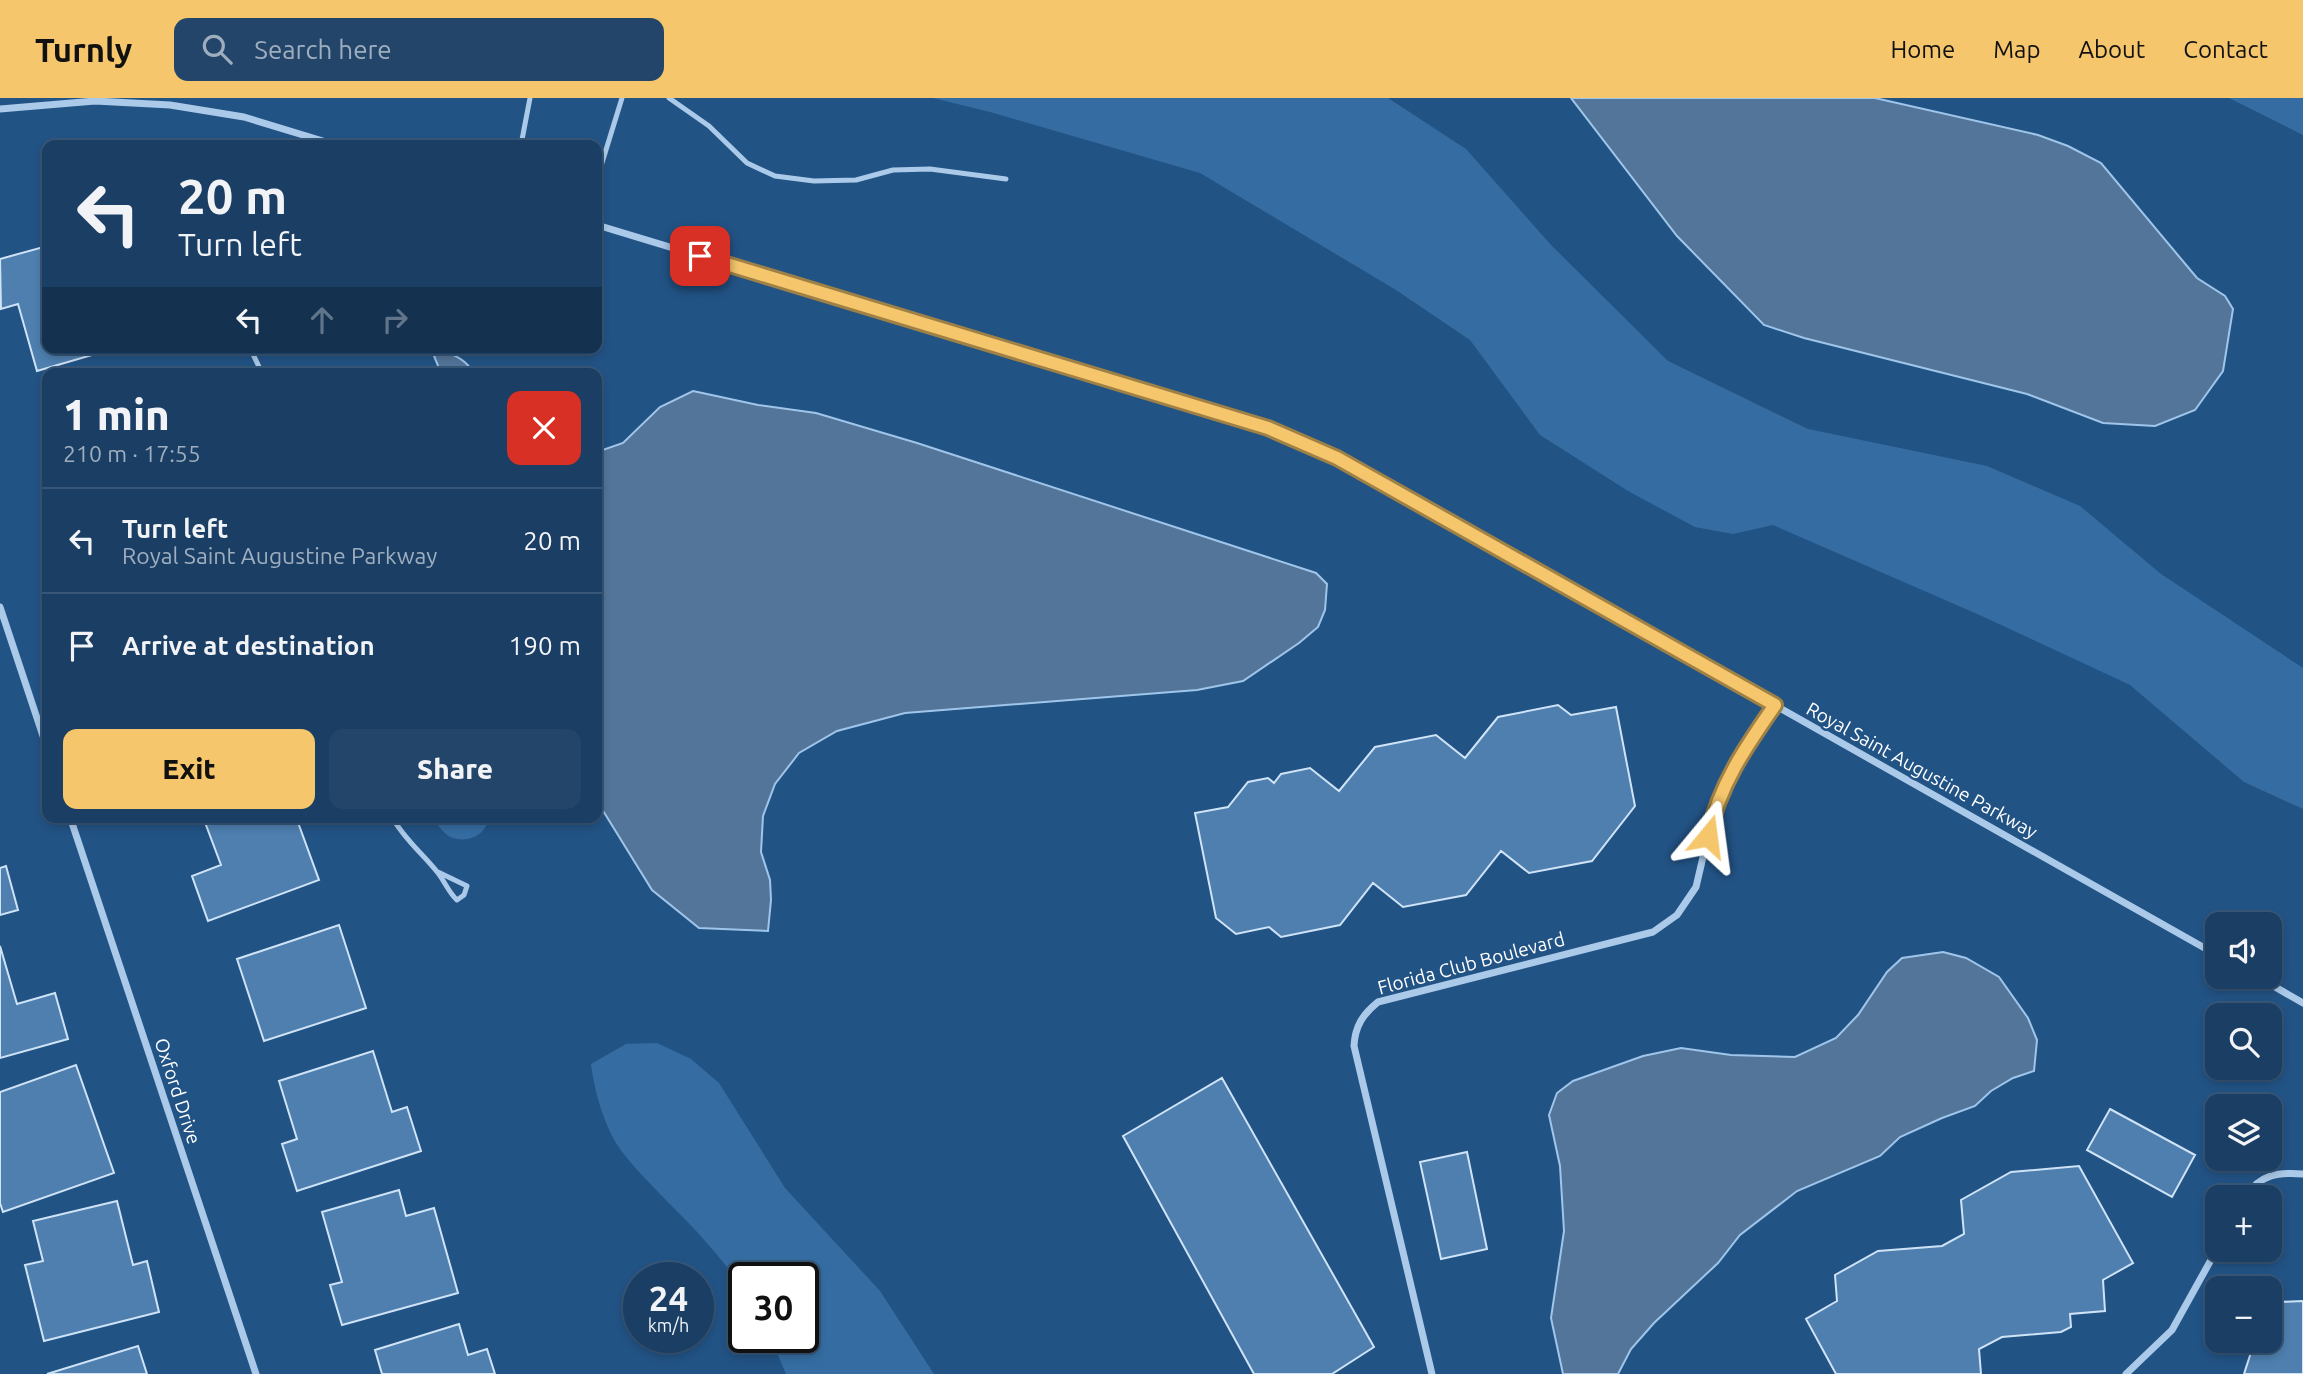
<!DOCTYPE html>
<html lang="en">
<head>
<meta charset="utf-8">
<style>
	:root { --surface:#1a3e64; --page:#23456a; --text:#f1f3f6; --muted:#9faebf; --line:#385778; --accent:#f5c66c }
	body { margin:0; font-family:Ubuntu,sans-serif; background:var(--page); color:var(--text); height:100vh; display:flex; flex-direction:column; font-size:26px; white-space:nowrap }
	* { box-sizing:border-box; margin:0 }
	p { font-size:23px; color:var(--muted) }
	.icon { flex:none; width:38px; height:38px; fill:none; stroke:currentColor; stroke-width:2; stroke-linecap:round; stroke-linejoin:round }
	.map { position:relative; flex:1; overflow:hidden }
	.panel { position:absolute; left:42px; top:270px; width:560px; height:455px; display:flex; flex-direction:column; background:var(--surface); border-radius:14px; box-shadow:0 4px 10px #0003,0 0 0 2px var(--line) }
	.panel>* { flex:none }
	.guide { position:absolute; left:42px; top:42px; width:560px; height:214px; border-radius:14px; box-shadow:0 4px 10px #0003,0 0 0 2px var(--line); background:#1a3e64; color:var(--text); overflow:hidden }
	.buttons { position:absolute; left:2205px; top:814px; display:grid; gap:14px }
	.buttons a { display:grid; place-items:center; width:77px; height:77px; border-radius:14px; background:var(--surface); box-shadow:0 4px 10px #0003,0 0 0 2px var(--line); font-size:35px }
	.speed { position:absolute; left:623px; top:1164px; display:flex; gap:14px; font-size:35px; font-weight:700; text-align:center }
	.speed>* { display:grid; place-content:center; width:91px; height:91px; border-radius:50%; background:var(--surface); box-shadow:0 4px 10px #0003,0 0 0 2px var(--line); line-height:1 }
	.speed small { font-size:18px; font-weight:400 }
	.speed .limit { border:4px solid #111; border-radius:10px; background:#fff; color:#111 }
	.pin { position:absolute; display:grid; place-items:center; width:60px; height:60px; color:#fff; margin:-30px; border-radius:14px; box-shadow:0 4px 10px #0006 }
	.me { position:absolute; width:77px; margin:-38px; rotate:16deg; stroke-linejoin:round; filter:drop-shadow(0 0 5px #0008) }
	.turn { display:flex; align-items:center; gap:24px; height:147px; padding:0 21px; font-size:32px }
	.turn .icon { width:91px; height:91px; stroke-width:2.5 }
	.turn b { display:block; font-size:49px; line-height:60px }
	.lanes { display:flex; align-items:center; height:66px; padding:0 21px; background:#0003; justify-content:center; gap:35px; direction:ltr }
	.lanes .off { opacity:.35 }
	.round { display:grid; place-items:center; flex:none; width:74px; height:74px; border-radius:14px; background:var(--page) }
	.overview { display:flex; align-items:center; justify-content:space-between; height:119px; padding:0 21px }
	h1 { font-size:42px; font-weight:800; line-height:52px }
	.button { display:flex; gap:14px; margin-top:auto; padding:14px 21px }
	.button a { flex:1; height:80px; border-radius:14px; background:var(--accent); color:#111; font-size:28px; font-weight:800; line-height:80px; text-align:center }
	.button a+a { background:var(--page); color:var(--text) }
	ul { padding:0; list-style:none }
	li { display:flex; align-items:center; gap:21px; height:105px; padding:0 21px; border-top:2px solid var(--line) }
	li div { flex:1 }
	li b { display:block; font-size:26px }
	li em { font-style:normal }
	header { display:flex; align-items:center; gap:42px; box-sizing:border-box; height:98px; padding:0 35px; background:var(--accent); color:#111 }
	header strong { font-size:33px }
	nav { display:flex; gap:38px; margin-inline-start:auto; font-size:24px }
	.search { width:490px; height:63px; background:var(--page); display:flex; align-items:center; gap:18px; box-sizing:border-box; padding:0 24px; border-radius:14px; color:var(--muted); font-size:26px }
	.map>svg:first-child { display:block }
	.green { fill:#356da2 }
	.water { fill:#537599; stroke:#9fc6ea; stroke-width:2 }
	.building { fill:#4e7faf; stroke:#cfe3f7; stroke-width:2 }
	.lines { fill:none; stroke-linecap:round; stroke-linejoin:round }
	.lane { stroke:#abcae9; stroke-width:5 }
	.street { stroke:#abcae9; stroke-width:7 }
	.route-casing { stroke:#9f8146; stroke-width:18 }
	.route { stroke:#f5c66c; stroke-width:12 }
	.labels { text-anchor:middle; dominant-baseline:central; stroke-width:5; stroke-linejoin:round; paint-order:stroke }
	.street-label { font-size:19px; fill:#fff; stroke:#225385 }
</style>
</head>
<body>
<header>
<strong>Turnly</strong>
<div class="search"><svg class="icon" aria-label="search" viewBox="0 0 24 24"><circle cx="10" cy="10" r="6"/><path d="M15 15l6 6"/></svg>Search here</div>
<nav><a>Home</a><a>Map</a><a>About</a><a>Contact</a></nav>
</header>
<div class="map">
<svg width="2303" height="1276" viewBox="0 0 2303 1276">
	<rect width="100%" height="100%" fill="#225385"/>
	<path class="green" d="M933,0h455l78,51 85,96 117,116 140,68 179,37 93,40 81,68 142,94v141l-59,-27 -114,-97 -146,-68 -211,-92 -40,9 -38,-7 -67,-36 -88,-56 -70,-95 -74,-50 -196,-117 -210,-61z
		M2229,0h74v37z
		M432,719h56c0,17 -19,26 -35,21 -9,-3 -16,-14 -21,-21z
		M657,945l34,16 28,24 66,105 95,103 54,83h-148l-16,-37h33v-59h-59v14c-22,-36 -54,-68 -84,-98 -16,-17 -37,-37 -48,-58 -11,-22 -18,-48 -21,-72l35,-20z"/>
	<path class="water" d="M1571,0h304l163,37 30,11 33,17 96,115 28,18 8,13 -10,62 -28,39 -40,16 -52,-3 -76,-29 -223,-56 -40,-13 -87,-89z
		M443,254c14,3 23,9 31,21h-33l-7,-17z
		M693,293l65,14 58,8 101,30 399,130 11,11 -2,26 -7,17 -19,16 -56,38 -46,9 -292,23 -68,18 -38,22 -24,31 -12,32 -2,36 9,28 1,20 -3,31 -69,-3 -47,-38 -55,-89v-349l26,-9 37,-36z
		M1943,854l23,6 33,19 29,41 9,22 -3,31 -21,7 -22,13 -16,15 -33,12 -42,19 -20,19 -83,35 -57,44 -22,28 -64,60 -23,26 -13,25h-55l-12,-56 13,-87 -4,-65 -11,-51 8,-22 16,-12 70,-25 38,-8 50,7 64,2 41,-19 22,-23 29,-43 15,-14z"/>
	<path class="building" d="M47,148v102h69l-79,23 -19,-67 -17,5 -1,-50z
		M1558,607l13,10 45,-8 19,99 -43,55 -63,12 -28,-22 -35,44 -63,12 -30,-24 -33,42 -59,12 -12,-10 -33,7 -20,-16 -21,-105 33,-6 20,-25 20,-4 6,5 7,-9 29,-6 29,23 36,-44 61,-12 29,23 33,-41z
		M203,719h93l23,63 -111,41 -16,-45 29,-11z
		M6,768l12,44 -18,5v-47z
		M339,827l27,83 -102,33 -27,-82z
		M0,848l17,58 38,-11 13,46 -68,19z
		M373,953l19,61 15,-5 14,44 -124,40 -15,-47 15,-5 -18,-58z
		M76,967l38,108 -111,39 -3,-9v-111z
		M1222,980l152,269 -42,27h-78l-131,-238z
		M2110,1011l85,46 -23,42 -85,-47z
		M1467,1054l20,97 -46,10 -21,-97z
		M2079,1068l54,97 -30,17 2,31 -35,3 1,13 -10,5 -59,5 -23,12 2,25h-145l-30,-55 31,-18 -2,-26 43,-24 64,-5 22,-12 -3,-34 50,-28z
		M399,1092l7,26 28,-8 24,85 -116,32 -12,-40 12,-3 -20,-70z
		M117,1103l16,64 14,-4 12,51 -115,29 -19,-76 18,-4 -10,-40z
		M2270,1201l9,3 24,-1v73h-59l11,-34h15z
		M459,1226l9,31 19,-6 8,25h-113l-7,-24z
		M138,1248l9,28h-100z"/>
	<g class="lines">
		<path class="lane" d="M669,0l40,28 38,37 28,13 39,5 42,-1 37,-10 37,-1 76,10
			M521,47l9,-47
			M597,81l25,-81
			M250,250l12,25
			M392,719c12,22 31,37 46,56 7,9 11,20 19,27l7,-5 3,-9 -29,-14"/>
		<path class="street" d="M0,11l95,-8 75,4 74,12 92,28
			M597,127l671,203 69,30 880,497
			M0,509l47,141
			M70,719l186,557
			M2256,878l47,27
			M2246,1099c13,-23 33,-25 57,-23
			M1432,1276l-78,-328c1,-20 9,-32 24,-44l275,-70 24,-17 19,-28 18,-77 21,-48 40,-57
			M2126,1276l46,-44 45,-81"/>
	</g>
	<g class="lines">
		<g class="route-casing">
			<path id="route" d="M700,158l568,172 69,30 438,247c-30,43 -55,79 -67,131"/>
		</g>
		<use href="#route" class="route"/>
	</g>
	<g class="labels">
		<g class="street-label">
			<text transform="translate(1922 672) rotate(29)">Royal Saint Augustine Parkway</text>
			<text transform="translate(1471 865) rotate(-15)">Florida Club Boulevard</text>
			<text transform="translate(178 993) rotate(72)">Oxford Drive</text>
		</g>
	</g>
</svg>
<div class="buttons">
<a><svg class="icon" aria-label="sound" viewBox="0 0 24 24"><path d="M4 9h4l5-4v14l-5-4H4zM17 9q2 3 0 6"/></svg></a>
<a><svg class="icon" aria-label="search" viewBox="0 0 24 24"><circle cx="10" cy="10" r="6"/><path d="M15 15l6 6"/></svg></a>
<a><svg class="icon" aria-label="layers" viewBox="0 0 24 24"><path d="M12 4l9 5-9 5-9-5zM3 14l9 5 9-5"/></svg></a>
<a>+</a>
<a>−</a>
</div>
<div class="speed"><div>24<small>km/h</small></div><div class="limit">30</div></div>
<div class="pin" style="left:700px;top:158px;background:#d93025"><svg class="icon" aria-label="arrive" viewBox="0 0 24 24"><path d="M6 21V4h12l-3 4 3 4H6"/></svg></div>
<svg class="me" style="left:1708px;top:738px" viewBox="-20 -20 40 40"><path d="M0-17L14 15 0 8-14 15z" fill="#f5c66c" stroke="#fff" stroke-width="4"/></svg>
<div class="guide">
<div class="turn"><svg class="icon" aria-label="left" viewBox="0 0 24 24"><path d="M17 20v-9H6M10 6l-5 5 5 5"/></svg><div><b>20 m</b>Turn left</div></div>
<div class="lanes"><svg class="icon" aria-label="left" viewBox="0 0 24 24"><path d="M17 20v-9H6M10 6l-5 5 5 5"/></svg><svg class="icon off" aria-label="ahead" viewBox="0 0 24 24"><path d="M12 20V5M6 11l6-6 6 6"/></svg><svg class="icon off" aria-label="right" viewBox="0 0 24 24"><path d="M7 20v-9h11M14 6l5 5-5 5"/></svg></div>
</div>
<section class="panel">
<div class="overview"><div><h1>1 min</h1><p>210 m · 17:55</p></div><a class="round" style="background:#d93025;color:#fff"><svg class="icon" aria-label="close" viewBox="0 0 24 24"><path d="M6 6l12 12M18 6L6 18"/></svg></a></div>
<ul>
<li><svg class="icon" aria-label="left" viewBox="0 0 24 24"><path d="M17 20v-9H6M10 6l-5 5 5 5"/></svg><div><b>Turn left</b><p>Royal Saint Augustine Parkway</p></div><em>20 m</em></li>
<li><svg class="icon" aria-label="arrive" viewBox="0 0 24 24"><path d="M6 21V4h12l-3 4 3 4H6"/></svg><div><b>Arrive at destination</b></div><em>190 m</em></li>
</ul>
<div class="button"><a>Exit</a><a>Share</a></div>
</section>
</div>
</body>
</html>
